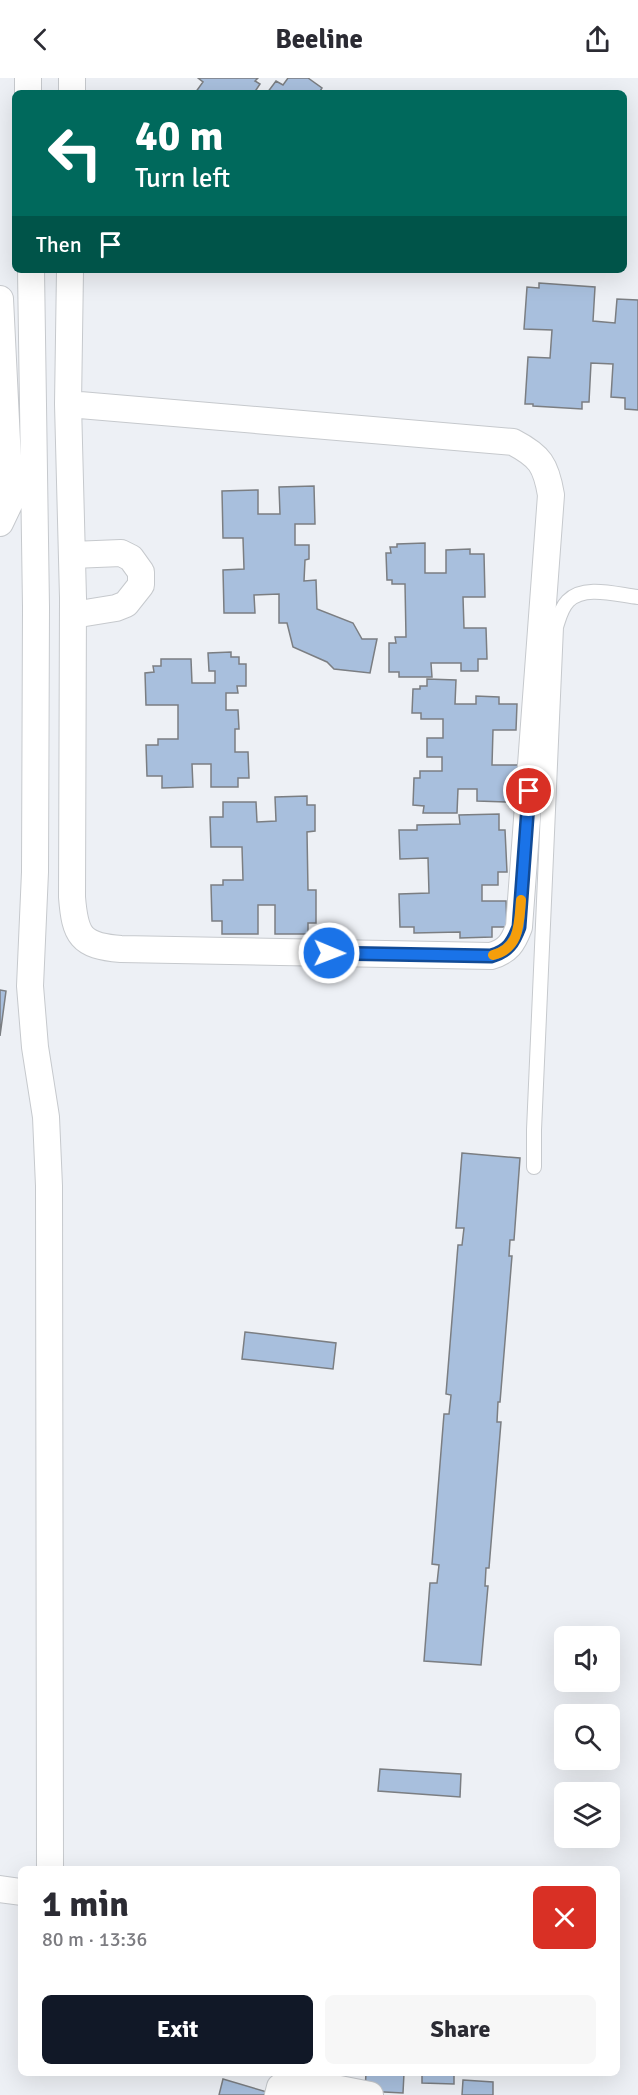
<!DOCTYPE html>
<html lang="en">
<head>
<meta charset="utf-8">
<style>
	:root { --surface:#fff; --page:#f7f7f7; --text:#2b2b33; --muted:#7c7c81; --accent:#111827 }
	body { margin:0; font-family:Signika,sans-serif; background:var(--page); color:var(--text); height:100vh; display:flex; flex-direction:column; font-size:22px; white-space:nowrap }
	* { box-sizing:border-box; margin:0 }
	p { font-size:20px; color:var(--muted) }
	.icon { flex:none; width:33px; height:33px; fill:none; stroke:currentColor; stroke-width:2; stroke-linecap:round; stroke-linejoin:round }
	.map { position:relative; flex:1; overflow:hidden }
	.sheet { position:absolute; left:18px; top:1788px; width:602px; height:210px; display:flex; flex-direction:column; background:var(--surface); border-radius:9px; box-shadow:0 6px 24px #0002 }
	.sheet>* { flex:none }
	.banner { position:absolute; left:12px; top:12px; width:615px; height:183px; border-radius:9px; box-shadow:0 6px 24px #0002; background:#00695c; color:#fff; overflow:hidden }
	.tools { position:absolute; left:554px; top:1548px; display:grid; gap:12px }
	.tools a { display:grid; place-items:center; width:66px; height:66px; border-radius:9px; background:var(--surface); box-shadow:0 6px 24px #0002; font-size:30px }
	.pin { position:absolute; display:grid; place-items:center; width:51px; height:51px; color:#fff; margin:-26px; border:3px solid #fff; border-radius:50%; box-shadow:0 2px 6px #0007 }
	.me { position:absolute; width:66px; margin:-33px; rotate:91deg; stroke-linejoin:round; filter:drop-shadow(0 0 4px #0008) }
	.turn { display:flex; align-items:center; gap:21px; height:126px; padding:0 24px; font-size:27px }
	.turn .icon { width:78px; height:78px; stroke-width:2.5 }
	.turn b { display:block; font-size:42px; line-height:51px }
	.then { display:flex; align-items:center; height:57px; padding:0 24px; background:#0003; gap:12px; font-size:22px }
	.round { display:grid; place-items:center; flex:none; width:63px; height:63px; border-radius:9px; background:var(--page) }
	.head { display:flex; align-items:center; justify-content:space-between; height:102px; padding:0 24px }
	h1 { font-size:36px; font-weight:700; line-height:45px }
	.action { display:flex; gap:12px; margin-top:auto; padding:12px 24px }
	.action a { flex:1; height:69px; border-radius:9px; background:var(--accent); color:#fff; font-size:24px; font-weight:700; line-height:69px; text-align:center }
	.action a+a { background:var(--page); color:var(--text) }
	header { display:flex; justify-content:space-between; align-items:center; height:78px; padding:0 24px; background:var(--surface); font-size:27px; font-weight:700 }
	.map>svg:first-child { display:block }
	.building { fill:#a8bfdd; stroke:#7b7e82; stroke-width:1.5 }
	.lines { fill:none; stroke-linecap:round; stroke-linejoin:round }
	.lane-casing { stroke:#c6c9cd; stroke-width:16 }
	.street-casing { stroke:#c6c9cd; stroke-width:28 }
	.lane { stroke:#fff; stroke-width:14 }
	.street { stroke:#fff; stroke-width:26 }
	.route-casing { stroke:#114b97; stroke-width:15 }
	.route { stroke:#1a73e8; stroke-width:10 }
	.slow { stroke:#f59e0b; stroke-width:10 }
</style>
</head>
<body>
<header><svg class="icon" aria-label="back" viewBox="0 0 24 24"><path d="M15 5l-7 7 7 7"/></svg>Beeline<svg class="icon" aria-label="share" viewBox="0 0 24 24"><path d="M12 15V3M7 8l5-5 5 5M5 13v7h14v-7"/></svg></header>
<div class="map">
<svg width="638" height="2017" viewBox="0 0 638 2017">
	<rect width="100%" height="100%" fill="#edf0f5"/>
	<path class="building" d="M198,0h60l-3,3 5,3 -4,6 3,3h-64l8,-11z
		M288,0h20l14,10 -3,5h-52l9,-12 7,4z
		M539,205l56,4 -2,34 22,2 2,-24 21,1v110l-13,-1v-11l-14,-1 2,-33 -22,-1 -2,39h-7v7l-49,-3v-2h-8l3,-47 22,1 2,-28 -28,-1 3,-42 12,1z
		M314,408l1,38h-20v21h14v14l-4,1 -1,21 12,-1 1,29 36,14 9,16h15l-7,34 -36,-4 -7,-7 -34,-15 -6,-24h-8v-29l-25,1 1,18h-31l-1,-43 21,-1 -1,-31h-20l-1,-47 36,-1v24h22l-1,-27z
		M425,465v30h21v-23l24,-1v5h14l1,43h-22l1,31h22l1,31h-9v12h-17v-8h-30l1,14h-33v-5h-10v-29h7l-1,-6h11l-1,-53h-13v-4h-5l-1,-27h5l-1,-6h7v-3z
		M231,574v5h8v7h7v22h-9l1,7h-12v17h12l1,19h-4v23h13l1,26h-11v9h-27v-23h-19l1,23 -31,1v-12h-15l-1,-31h12v-6h20v-34h-32l-1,-32 9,-1 -1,-6h8v-7h30l1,24h23v-12h-6l-1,-18z
		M427,601l29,1 -1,24h21v-8l23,1v7h18l-1,26h-23l-1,35h26v27h-12v10l-29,-1v-12h-19l-1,24h-34l1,-7 -11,-1 1,-27h6v-7h22v-14h-15v-19h16v-19h-22v-6h-9l1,-24h7v-3h7z
		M307,718v9h8v26l-8,1 1,58h8v33h-8v11h-33v-29h-17v29h-36v-13h-10l-1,-36h12v-5h20l-1,-33h-31l-1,-30h13v-15h33l1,20 19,-1 -1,-24z
		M499,736v16h6l2,42h-9v13h-16v16h24l1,26h-15v10l-32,1v-6l-46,1v-6h-14l-1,-33 30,-1 -1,-35 -28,1 -1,-29h18v-5l43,-1 -1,-9z
		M0,912l6,1 -6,45z
		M462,1075l58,5 -6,82h-4l-1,16h3l-12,146h-2l-1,20h4l-12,146h-3l-1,18h3l-7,79 -57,-4 6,-78h7l2,-18 -7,-1 12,-150h5l2,-19 -5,-1 12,-149h4l2,-17h-8z
		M245,1254l91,11 -3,26 -91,-10z
		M380,1691l81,5 -1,23 -82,-6z
		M366,1995h38l-1,20 -38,-2z
		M422,1995h32v11l-32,-1z
		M223,2001l54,16h-58z
		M463,2002l30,2v13h-31z"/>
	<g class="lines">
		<g class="lane-casing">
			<path id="lane" d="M534,1089v-37l22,-503c3,-9 5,-19 12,-26 16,-17 50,-6 70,-4"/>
		</g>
		<g class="street-casing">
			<path id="street" d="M28,0v15
				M72,15v-15
				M31,192l5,337 -1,265 -5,114 5,61 11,70 3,69 1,683
				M0,221l10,203 -10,21
				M68,326l445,38c27,14 33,23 38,53l-32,432c-6,16 -11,24 -28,29l-370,-7c-41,-3 -46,-14 -49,-52l1,-299 -5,-194 2,-134
				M72,477l49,-2 10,5 10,14v13l-15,19 -10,4 -43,7
				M0,1811l21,3
				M278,2017l2,-8 11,-5h13l66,13"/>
		</g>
		<use href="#lane" class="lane"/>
		<use href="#street" class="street"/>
	</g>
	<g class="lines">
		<g class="route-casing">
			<path id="route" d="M329,875l162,3c17,-5 22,-13 28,-29l10,-136"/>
		</g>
		<use href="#route" class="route"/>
		<path class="slow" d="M493,877c27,-7 26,-31 28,-55"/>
	</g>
</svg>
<div class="tools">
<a><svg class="icon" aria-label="sound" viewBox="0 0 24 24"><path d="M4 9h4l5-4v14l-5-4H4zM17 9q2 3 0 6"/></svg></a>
<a><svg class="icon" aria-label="search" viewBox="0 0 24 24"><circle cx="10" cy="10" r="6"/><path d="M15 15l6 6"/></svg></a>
<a><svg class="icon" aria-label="layers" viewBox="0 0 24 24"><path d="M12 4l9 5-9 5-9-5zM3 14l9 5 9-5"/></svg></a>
</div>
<div class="pin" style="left:529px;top:713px;background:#d93025"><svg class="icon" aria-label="arrive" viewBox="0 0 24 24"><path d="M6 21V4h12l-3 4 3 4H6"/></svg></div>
<svg class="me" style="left:329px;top:875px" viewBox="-20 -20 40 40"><circle r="17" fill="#1a73e8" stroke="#fff" stroke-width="3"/><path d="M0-11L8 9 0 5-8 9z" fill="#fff"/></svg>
<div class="banner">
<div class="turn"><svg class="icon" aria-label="left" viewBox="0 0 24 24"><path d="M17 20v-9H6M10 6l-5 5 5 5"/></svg><div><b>40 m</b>Turn left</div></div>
<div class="then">Then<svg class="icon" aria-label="arrive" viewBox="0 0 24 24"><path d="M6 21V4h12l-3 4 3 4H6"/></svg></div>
</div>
<section class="sheet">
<div class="head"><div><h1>1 min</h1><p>80 m · 13:36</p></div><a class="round" style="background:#d93025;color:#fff"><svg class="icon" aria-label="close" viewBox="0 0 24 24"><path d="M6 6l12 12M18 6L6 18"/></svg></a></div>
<div class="action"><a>Exit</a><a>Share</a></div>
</section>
</div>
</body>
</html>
